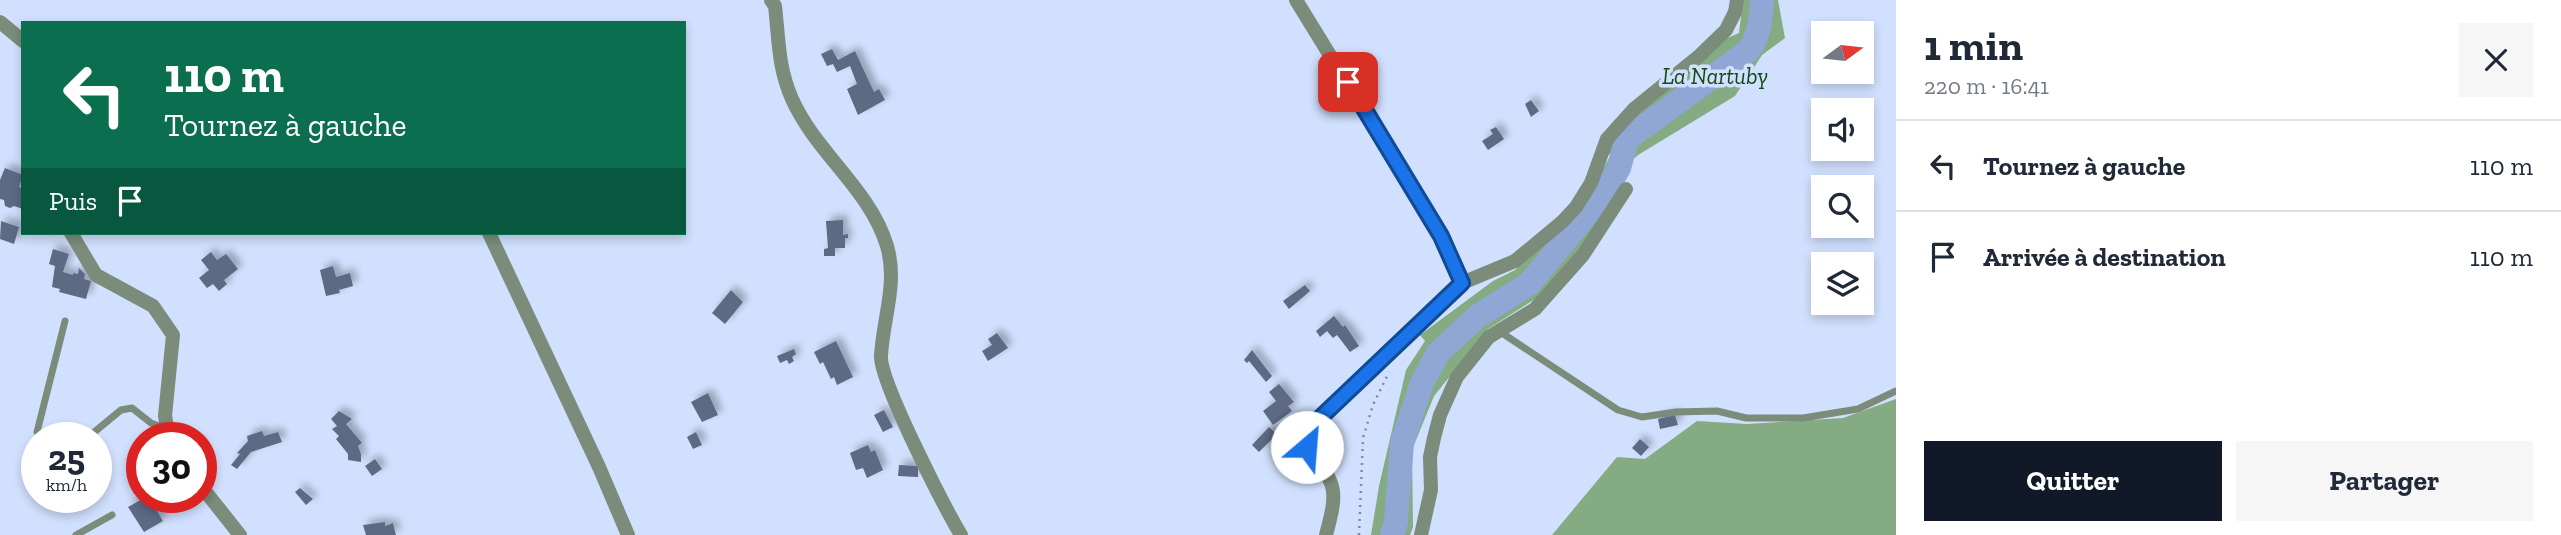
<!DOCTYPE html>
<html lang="fr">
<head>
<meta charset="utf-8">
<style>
	:root { --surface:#fff; --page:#f6f6f7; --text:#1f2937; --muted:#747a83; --line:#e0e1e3; --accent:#111827 }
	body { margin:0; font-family:"Zilla Slab",serif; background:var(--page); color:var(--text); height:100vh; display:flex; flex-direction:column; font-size:26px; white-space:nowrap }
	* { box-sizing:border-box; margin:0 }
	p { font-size:23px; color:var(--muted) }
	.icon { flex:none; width:38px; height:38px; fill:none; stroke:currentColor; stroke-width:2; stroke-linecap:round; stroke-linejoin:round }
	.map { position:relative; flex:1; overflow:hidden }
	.drawer { display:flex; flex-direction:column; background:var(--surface); width:665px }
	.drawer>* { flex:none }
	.guide { position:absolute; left:21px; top:21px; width:665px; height:214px; border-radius:0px; box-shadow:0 4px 10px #0003; background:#0b6e4f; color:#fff; overflow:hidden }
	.needle { width:46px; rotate:75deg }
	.fabs { position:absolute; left:1811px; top:21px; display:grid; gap:14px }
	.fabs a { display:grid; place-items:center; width:63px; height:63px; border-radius:0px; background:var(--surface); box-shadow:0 4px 10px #0003; font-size:35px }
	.speed { position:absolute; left:21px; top:422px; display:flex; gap:14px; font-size:35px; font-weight:700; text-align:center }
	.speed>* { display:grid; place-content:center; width:91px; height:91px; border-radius:50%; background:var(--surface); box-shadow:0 4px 10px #0003; line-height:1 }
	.speed small { font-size:18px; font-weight:400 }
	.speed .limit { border:10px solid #d22; background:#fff; color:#111 }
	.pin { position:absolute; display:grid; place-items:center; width:60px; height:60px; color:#fff; margin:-30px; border-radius:14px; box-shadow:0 4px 10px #0006 }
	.me { position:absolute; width:77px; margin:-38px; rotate:27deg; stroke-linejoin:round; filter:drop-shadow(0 0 5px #0008) }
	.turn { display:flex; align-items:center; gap:24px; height:147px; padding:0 28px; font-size:32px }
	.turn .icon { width:91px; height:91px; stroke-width:2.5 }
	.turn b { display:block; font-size:49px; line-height:60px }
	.then { display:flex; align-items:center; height:66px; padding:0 28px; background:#0003; gap:14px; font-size:26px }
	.round { display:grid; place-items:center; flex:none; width:74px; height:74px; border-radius:0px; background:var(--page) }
	.headline { display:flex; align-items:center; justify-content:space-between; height:119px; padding:0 28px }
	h1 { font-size:42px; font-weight:800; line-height:52px }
	.cta { display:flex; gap:14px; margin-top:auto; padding:14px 28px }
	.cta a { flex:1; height:80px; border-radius:0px; background:var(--accent); color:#fff; font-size:28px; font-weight:800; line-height:80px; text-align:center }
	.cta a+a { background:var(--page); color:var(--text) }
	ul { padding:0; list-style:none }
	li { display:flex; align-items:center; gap:21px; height:91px; padding:0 28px; border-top:2px solid var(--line) }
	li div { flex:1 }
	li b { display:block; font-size:26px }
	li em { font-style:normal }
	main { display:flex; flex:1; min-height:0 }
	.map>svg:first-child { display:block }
	.forest { fill:#85ab83 }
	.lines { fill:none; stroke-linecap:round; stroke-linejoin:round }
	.river { stroke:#90a6d4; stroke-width:24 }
	.building { fill:#5d6a84; filter:url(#shadow) }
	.path { stroke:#7f899f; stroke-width:2.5; stroke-dasharray:2 5; stroke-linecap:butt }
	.service { stroke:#7b8c7a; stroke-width:7 }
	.minor { stroke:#7b8c7a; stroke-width:14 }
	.route-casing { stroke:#114b97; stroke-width:18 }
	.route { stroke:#1a73e8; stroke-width:12 }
	.labels { text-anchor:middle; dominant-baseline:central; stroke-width:7; stroke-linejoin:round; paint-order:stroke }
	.park-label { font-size:23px; font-style:italic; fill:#144a14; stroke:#d1e0fe }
</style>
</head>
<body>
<main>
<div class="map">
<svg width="1896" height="535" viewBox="0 0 1896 535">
	<defs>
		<filter id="shadow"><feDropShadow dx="5" dy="-5" stdDeviation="3.5" flood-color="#0004"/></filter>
	</defs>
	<rect width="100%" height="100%" fill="#d1e0fe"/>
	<path class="forest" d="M1743,0h35l7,38 -23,17 -27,41 -97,59 -15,13 1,18 -44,66 -34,40 -58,37 -54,67 -22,54 1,77 -3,8h-39l8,-49 27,-116 19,-29 -5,-6 73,-54 22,-11 69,-80 11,-5 15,-29 -4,-11 98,-97 35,-15z
		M1896,399v136h-344l65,-78 28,2 52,-38 50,3 96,-6z"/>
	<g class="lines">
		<path class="river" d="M1392,535l4,-13 6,-79 20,-60 16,-30 40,-37 51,-32 76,-92 14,-24 8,-29 121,-88c12,-15 13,-33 14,-51"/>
	</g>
	<path class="building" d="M832,49l6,11 17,-9 19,41 5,-3 6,11 -27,15 -11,-26 10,-5 -7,-18 -13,6 -4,-8 -6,2 -6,-12z
		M1531,100l8,11 -8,6 -6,-13z
		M1496,127l8,12 -16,11 -6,-9 11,-7 -3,-4z
		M5,168l18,7 -4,12 4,2v20l-9,-3 -4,2 -5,-2 -1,-6 -4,-1v-19z
		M843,220v15l5,-1v4h-3v10h-10v8h-11v-7l4,-1 -2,-27z
		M1,221l18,6 -5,17 -14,-5z
		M53,249l16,5 -6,18 10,3v-2l5,1 1,-6 6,6 -1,5 7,2 -5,18 -27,-7 1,-3 -8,-2 3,-21 -6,-2z
		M211,252l6,8 9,-6 12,15 -14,11 3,4 -8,7 -6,-7 -6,4 -8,-10 10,-8 -8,-10z
		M333,266l3,11 14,-4 3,13 -14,4 1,3 -14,3 -6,-26z
		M1305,285l5,6 -21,18 -6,-8z
		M731,290l12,12 -18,22 -13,-11z
		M1334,316l9,11 2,-2 14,21 -9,6 -13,-17 -4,3 -6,-7 -7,6 -4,-6z
		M997,333l11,15 -20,13 -6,-10 10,-6 -4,-6z
		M836,341l17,36 -16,8 -3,-8 -3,2 -8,-17 -3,2 -6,-12z
		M794,349l2,5 -4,3 2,4 -5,3 -2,-4 -7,3 -3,-7z
		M1252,350l20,26 -6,6 -17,-21 -2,2 -3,-3z
		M1279,384l15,18 -6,4 4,5 -19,14 -10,-14 13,-10 -7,-9z
		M708,393l10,22 -16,7 -11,-20z
		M884,410l9,17 -10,5 -9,-17z
		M339,411l13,8 -6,5 16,19 -4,3 3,8v8l-13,-2v-6l-12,-15 3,-3 -7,-7 5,-3 -6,-7z
		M1675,415l3,10 -18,4 -2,-10z
		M1269,427l8,7 -18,18 -7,-7z
		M262,431l2,5 14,-4 4,10 -31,10 -14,17 -6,-4 9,-11 -3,-1 11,-12 -1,-5z
		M696,432l6,13 -9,4 -6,-12z
		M1640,439l9,8 -8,9 -9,-8z
		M868,445l3,7 4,-2 8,20 -16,8 -4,-10 -7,2 -6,-17z
		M375,459l7,10 -10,7 -7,-10z
		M899,465l19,1v11l-20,-1z
		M300,488l13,11 -7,6 -11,-13z
		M146,497h7l3,5 -3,2 10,17 -19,11 -16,-25z
		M385,522v4l8,-3 3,12h-30l-3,-10z"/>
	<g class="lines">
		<path class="path" d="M1359,535l4,-97 10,-33 16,-33"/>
		<path class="service" d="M1499,331l119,79 24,7 34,-5 41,-1 29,7h57l55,-9 38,-18
			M40,438l-3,-6 28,-111
			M87,438l34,-28 11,-2 19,15 16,6
			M76,535l36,-20"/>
		<path class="minor" d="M771,0l4,6c4,35 3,61 17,93 24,54 78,90 95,147 11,38 -4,72 -6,110 -1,26 64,152 80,179
			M1296,0l145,236 21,47
			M0,22l23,19
			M71,233l25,42 57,31 20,29 -8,81 4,22
			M489,233l110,234 29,68
			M201,486l39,49
			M1326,535c13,-48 10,-50 -19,-88l14,-30 141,-134 53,-22 47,-39 14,-15 15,-24 16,-44 27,-30 64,-52 28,-27 9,-18 2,-12
			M1421,535l10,-45 -1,-33 4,-19 6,-23 17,-38 32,-40 46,-28 48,-54 43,-66"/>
	</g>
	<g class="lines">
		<g class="route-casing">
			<path id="route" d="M1307,447l14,-30 141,-134 -21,-47 -93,-154"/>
		</g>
		<use href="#route" class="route"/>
	</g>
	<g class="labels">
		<g class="park-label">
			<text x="1715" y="76">La Nartuby</text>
		</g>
	</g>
</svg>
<div class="fabs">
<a><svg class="needle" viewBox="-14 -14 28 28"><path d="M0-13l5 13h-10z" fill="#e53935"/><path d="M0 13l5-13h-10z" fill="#747a83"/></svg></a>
<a><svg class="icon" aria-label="sound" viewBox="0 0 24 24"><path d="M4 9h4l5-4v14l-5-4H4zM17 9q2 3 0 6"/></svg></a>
<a><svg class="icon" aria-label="search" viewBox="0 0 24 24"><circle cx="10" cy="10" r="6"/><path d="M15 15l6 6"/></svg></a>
<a><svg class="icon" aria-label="layers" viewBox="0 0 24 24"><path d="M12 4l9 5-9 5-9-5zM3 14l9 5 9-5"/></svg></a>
</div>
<div class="speed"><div>25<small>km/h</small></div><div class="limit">30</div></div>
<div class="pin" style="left:1348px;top:82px;background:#d93025"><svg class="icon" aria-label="arrive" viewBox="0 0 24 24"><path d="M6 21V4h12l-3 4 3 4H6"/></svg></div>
<svg class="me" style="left:1307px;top:447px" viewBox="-20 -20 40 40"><circle r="19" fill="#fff"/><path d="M0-13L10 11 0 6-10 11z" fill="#1a73e8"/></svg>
<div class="guide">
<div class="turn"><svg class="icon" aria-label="left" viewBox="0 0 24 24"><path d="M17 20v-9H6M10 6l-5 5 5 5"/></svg><div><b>110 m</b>Tournez à gauche</div></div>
<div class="then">Puis<svg class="icon" aria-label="arrive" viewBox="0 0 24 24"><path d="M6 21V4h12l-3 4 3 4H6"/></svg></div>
</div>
</div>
<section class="drawer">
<div class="headline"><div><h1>1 min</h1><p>220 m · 16:41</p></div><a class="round"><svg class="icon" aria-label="close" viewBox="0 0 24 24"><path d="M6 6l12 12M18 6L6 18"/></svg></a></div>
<ul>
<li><svg class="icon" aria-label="left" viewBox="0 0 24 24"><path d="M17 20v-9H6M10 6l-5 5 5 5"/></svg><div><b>Tournez à gauche</b></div><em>110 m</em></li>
<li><svg class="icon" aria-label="arrive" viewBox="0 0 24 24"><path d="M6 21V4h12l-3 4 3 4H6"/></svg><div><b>Arrivée à destination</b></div><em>110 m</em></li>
</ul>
<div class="cta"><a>Quitter</a><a>Partager</a></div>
</section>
</main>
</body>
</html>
